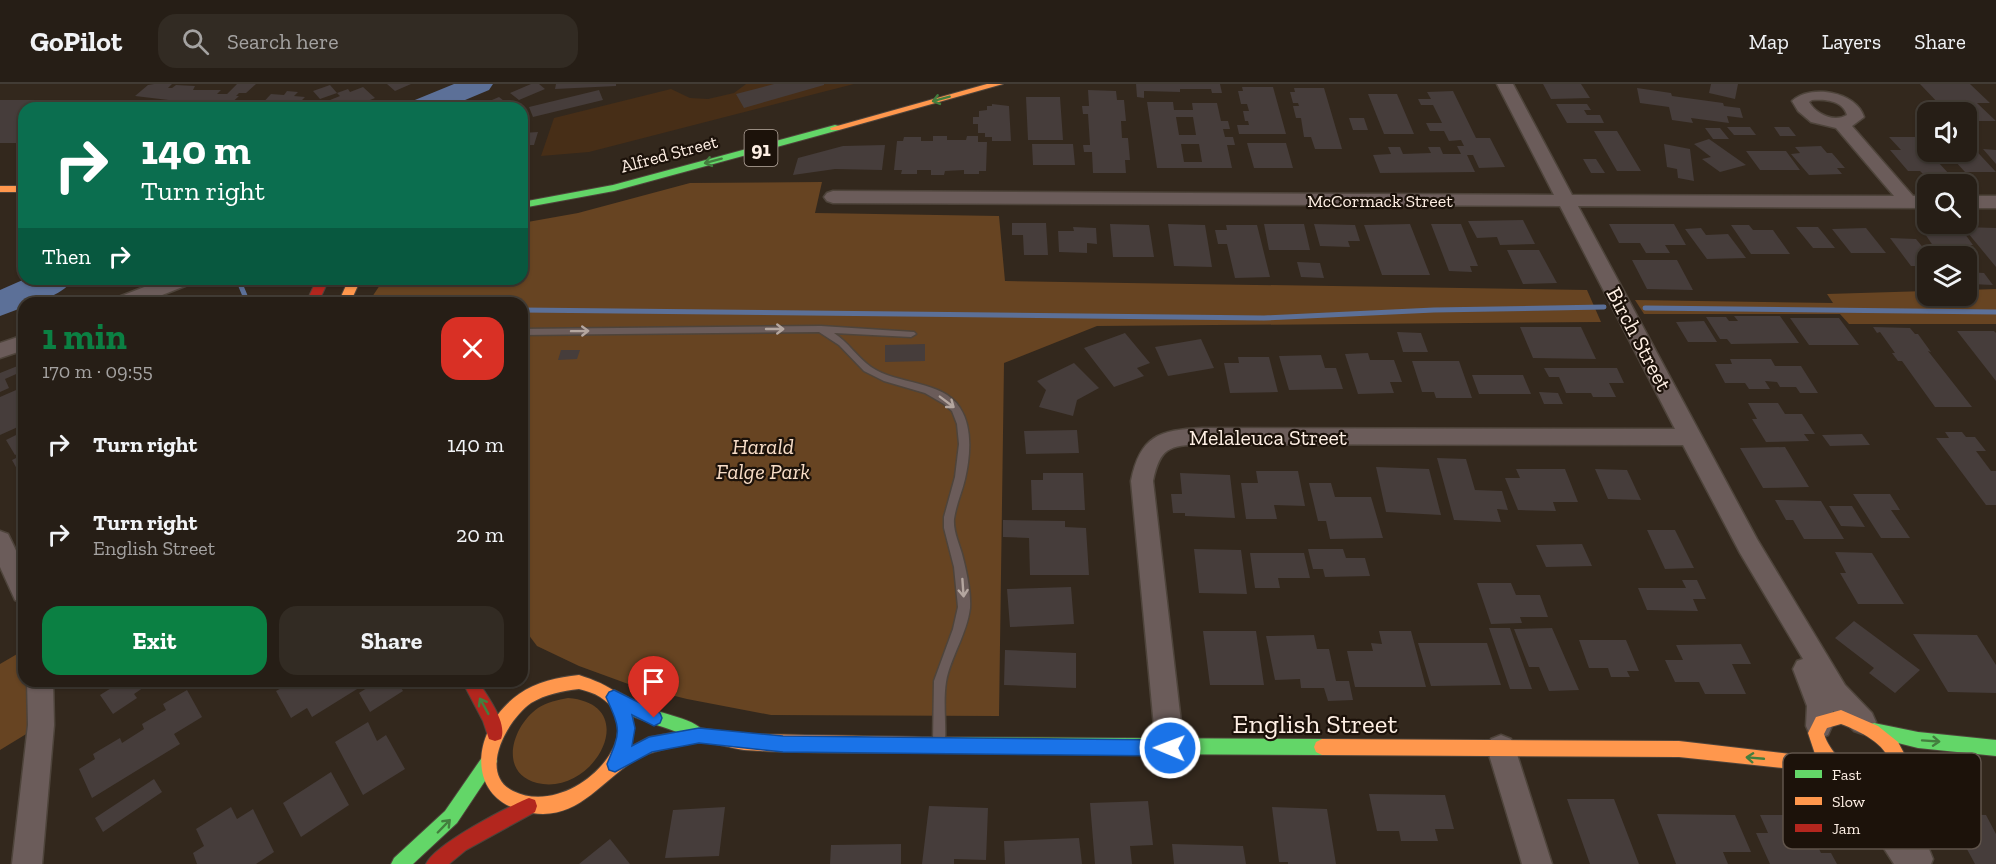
<!DOCTYPE html>
<html lang="en">
<head>
<meta charset="utf-8">
<style>
	:root { --surface:#261e16; --page:#322b23; --text:#f1f3f6; --muted:#a4a2a1; --line:#423c35; --accent:#0b8043 }
	body { margin:0; font-family:"Zilla Slab",serif; background:var(--page); color:var(--text); height:100vh; display:flex; flex-direction:column; font-size:22px; white-space:nowrap }
	* { box-sizing:border-box; margin:0 }
	p { font-size:20px; color:var(--muted) }
	.icon { flex:none; width:33px; height:33px; fill:none; stroke:currentColor; stroke-width:2; stroke-linecap:round; stroke-linejoin:round }
	.map { position:relative; flex:1; overflow:hidden }
	.details { position:absolute; left:18px; top:213px; width:510px; height:390px; display:flex; flex-direction:column; background:var(--surface); border-radius:18px; box-shadow:0 2px 4px #0004,0 0 0 2px var(--line) }
	.details>* { flex:none }
	.hud { position:absolute; left:18px; top:18px; width:510px; height:183px; border-radius:18px; box-shadow:0 2px 4px #0004,0 0 0 2px var(--line); background:#0b6e4f; color:#fff; overflow:hidden }
	.fabs { position:absolute; left:1917px; top:18px; display:grid; gap:12px }
	.fabs a { display:grid; place-items:center; width:60px; height:60px; border-radius:12px; background:var(--surface); box-shadow:0 2px 4px #0004,0 0 0 2px var(--line); font-size:30px }
	.pin { position:absolute; display:grid; place-items:center; width:51px; height:51px; color:#fff; margin:-62px -26px; border-radius:50% 50% 50% 0; rotate:-45deg; box-shadow:0 0 6px #0007 }
	.pin .icon { rotate:45deg }
	.me { position:absolute; width:66px; margin:-33px; rotate:271deg; stroke-linejoin:round; filter:drop-shadow(0 0 4px #0008) }
	.turn { display:flex; align-items:center; gap:21px; height:126px; padding:0 24px; font-size:27px }
	.turn .icon { width:78px; height:78px; stroke-width:2.5 }
	.turn b { display:block; font-size:42px; line-height:51px }
	.then { display:flex; align-items:center; height:57px; padding:0 24px; background:#0003; gap:12px; font-size:22px }
	.round { display:grid; place-items:center; flex:none; width:63px; height:63px; border-radius:18px; background:var(--page) }
	.overview { display:flex; align-items:center; justify-content:space-between; height:102px; padding:0 24px }
	h1 { font-size:36px; font-weight:700; line-height:45px; color:var(--accent) }
	.button { display:flex; gap:12px; margin-top:auto; padding:12px 24px }
	.button a { flex:1; height:69px; border-radius:18px; background:var(--accent); color:#fff; font-size:24px; font-weight:700; line-height:69px; text-align:center }
	.button a+a { background:var(--page); color:var(--text) }
	ul { padding:0; list-style:none }
	li { display:flex; align-items:center; gap:18px; height:90px; padding:0 24px }
	li div { flex:1 }
	li b { display:block; font-size:22px }
	li em { font-style:normal }
	header { display:flex; align-items:center; gap:36px; box-sizing:border-box; height:84px; padding:0 30px; background:var(--surface); border-bottom:2px solid var(--line) }
	header strong { font-size:28px }
	nav { display:flex; gap:33px; margin-inline-start:auto; font-size:21px }
	.search { width:420px; height:54px; background:var(--page); display:flex; align-items:center; gap:15px; box-sizing:border-box; padding:0 21px; border-radius:18px; color:var(--muted); font-size:22px }
	.map>svg:first-child { display:block }
	.built { fill:#472e17 }
	.green { fill:#674422 }
	.lines { fill:none; stroke-linecap:round; stroke-linejoin:round }
	.stream { stroke:#5c7098; stroke-width:5 }
	.river { fill:#5c7098; fill-rule:evenodd }
	.building { fill:#463d3b; fill-rule:evenodd }
	.lane-casing { stroke:#4e443b; stroke-width:3 }
	.street-casing { stroke:#4e443b; stroke-width:3 }
	.fast-casing { stroke:#4e443b; stroke-width:2 }
	.slow-casing { stroke:#4e443b; stroke-width:2 }
	.jam-casing { stroke:#4e443b; stroke-width:2 }
	.lane { fill:#6b5c5a; fill-rule:evenodd }
	.street { fill:#6b5c5a; fill-rule:evenodd }
	.fast { fill:#63d668; fill-rule:evenodd }
	.slow { fill:#ff974d; fill-rule:evenodd }
	.jam { fill:#b3261e; fill-rule:evenodd }
	.oneway { stroke:#437e3e }
	.oneway2 { stroke:#b4a69f }
	.route { fill:#1a73e8; stroke:#114b97; stroke-width:1.5 }
	.labels { text-anchor:middle; dominant-baseline:central; stroke-width:4.5; stroke-linejoin:round; paint-order:stroke }
	.far-street-label { font-size:18px; fill:#feefe4; stroke:#1c120a }
	.shield { fill:#1c120a; stroke:#baada3; stroke-width:1.5 }
	.shield-label { font-size:21px; font-weight:bold; fill:#feefe4 }
	.street-label { font-size:22px; fill:#feefe4; stroke:#1c120a }
	.park-label { font-size:22px; font-style:italic; fill:#f8ddc7; stroke:#1c120a }
	.near-street-label { font-size:27px; fill:#feefe4; stroke:#1c120a }
	.key { fill:#1c120a; stroke:#60544b; stroke-width:1.5 }
	.key-label { font-size:16px; fill:#feefe4 }
</style>
</head>
<body>
<header>
<strong>GoPilot</strong>
<div class="search"><svg class="icon" aria-label="search" viewBox="0 0 24 24"><circle cx="10" cy="10" r="6"/><path d="M15 15l6 6"/></svg>Search here</div>
<nav><a>Map</a><a>Layers</a><a>Share</a></nav>
</header>
<div class="map">
<svg width="1996" height="780" viewBox="0 0 1996 780">
	<rect width="100%" height="100%" fill="#33281d"/>
	<path class="built" d="M746,0h108l-265,68 -48,4 13,-38 117,-29 19,9 18,1 26,-6z"/>
	<path class="green" d="M822,98l-7,31 184,3 6,65 582,9 14,32 -504,4 -93,37 -5,353 -228,-1 -84,-16 -56,-14 -52,-19 -42,-20 -15,-20v-323h-154l16,-24h138v-56l56,-10 112,-30z
		M1996,205v35h-147l-9,-10h-196l-9,-14 198,3 -6,-9 100,-3 1,5h38l1,-6z
		M24,566v31h16l1,44 -41,25v-86z
		M568,614c76,6 26,99 -31,85 -39,-10 -25,-57 1,-75 9,-6 20,-8 30,-10z"/>
	<g class="lines">
		<path class="stream" d="M238,195l10,24
			M1645,224l351,4
			M522,226l742,8 170,-8 170,-3"/>
		<path class="river" d="M454,0h39l-4,6 -43,18h-41l5,-6z
			M25,195h48c-8,14 -33,24 -49,24v4l-24,9v-26z"/>
	</g>
	<path class="building" d="M154,0h18l-4,4h4l4,-3 19,1 -2,4h28l-4,4h10l10,-10h19l-10,9h-7l-3,3h3l-12,11 -92,-11 13,-11z
		M387,0h24l-16,7z
		M531,0h8l6,5 -26,11 -9,-7z
		M556,0h60v2l-61,3z
		M774,0h50v1l-80,23 -8,-14z
		M1136,0h84l2,9h-10l-1,-4h-31v3l-36,-1v7l-7,-1z
		M1543,0h38l9,14 -39,1z
		M1711,0h27l-3,15 -26,-6z
		M1920,0h50l20,19h-13l19,18h-21l-16,-16h-19z
		M330,1l7,8 -17,6 -7,-8z
		M363,3l12,11 -25,10h-18l-7,-6 15,-6 -3,-3 11,-4 2,3z
		M1242,3h31l13,47h-47l-2,-9h12l-1,-4h-3l-2,-10h6l-2,-7h-6l-3,-13h5z
		M1294,4h30l18,61h-27l-4,-12h-7l-3,-19h-5l-3,-12h6l-1,-3h-5l-3,-11h5z
		M1637,4l34,5 1,3 51,7 1,3 16,2 3,10 -16,-2 2,7 -38,-5 2,5 -21,-3 -3,-13 -29,-4z
		M599,6l4,10 -70,17 -4,-10z
		M1088,6l28,1 1,9h7l2,21h-5l1,17h6l2,22h-5l1,13h-33l-1,-21h-8l-1,-7h7l-2,-31h-5l-1,-8h7z
		M287,7l11,1 -4,4 11,1 -11,11h-36l13,-14 13,1z
		M1453,7l23,47h14l15,29 -26,1 -6,-13h-6l8,17 -95,1 -7,-18 18,-1 -3,-7h12l3,7 28,-1 -3,-6h12l3,7h18l-4,-8h7l-3,-6 -12,1 -5,-10h-14l-4,-8h16l-9,-18h-12l-3,-6h13l-4,-7z
		M1368,10h29l17,40h-30z
		M499,13l14,11h-40z
		M1026,13h34l3,43h-35z
		M0,16h55l-7,8h-24v35h-24z
		M1147,18h26l1,8h19l-1,-7h25l4,18h7l2,8h-7l2,8h8l2,8h-8l5,23h-75zM1176,33h17l3,18h-17zM1181,60h18l3,18h-18z
		M992,20l17,2 2,35h-19v-4h-7v-4h-7v-9h-5v-7h6v-6l8,-1v-4h5z
		M1556,20h31l4,6h-7l3,5h13l4,8h-37z
		M1349,34h15l4,12h-15z
		M1727,43h23l6,8h-22z
		M1774,43h15l7,9h-16z
		M1705,44h15l9,11h-16z
		M1594,47h23l24,40h-24z
		M538,48l-4,13h-12v-12z
		M933,52h14v4h19l1,-4h11v6h9l-1,29h-7v3h-15v-4l-19,1 -1,4h-13v-5h-14v4h-16l1,-4h-8l3,-29h6l1,-4h17v4h12z
		M1889,53h26l35,38h-26l-4,-4h-12l-18,-21h11z
		M1709,55l37,26 -26,7 -18,-13 9,-2 -17,-13z
		M1966,58h2l28,30h-31l-11,-12h-13l-7,-8h32z
		M1247,59h39l7,25h-39z
		M1032,60h41l2,21h-42z
		M1664,60l26,5 4,32 -16,-3 -1,-9 -10,-2z
		M885,61l-3,25 -47,-1 -42,6 5,-17 45,-12z
		M1821,62l6,7h5l13,15h-8l5,6 -33,1 -18,-21 9,-1 -5,-6z
		M1983,65l13,1v14z
		M1746,67h40l14,19h-40z
		M1583,75h13l9,14h-14z
		M1523,136l12,24 -35,1 -3,-8 -20,1 -9,-17z
		M1012,139h34l2,32h-24l-1,-20h-11z
		M1110,140l39,1 5,32h-41z
		M1168,140l37,1 7,42 -38,-1z
		M1264,140h40l6,26h-41z
		M1314,140l41,1 5,16h-12l2,6 -30,-1z
		M1410,140l20,51h-48l-18,-50z
		M1431,140h30l17,42h-8l2,6 -23,-1z
		M1609,140h65l12,21h-21l5,8h-24l-6,-10h-21z
		M1226,141h31l13,52 -35,1 -8,-34h-9l-3,-14h12z
		M1731,141h18l4,5h20l17,24h-39z
		M1073,143l23,1 1,16 -10,-1v10l-28,-1 -1,-21h16z
		M1796,143h22l17,21h-22z
		M1963,143l33,1v39z
		M1701,144l5,7 22,-1 18,24 -39,1 -22,-30z
		M1866,144l20,25h-35l-19,-24z
		M1921,144l23,2 3,3 18,1 8,11h-10l10,12 -33,-1z
		M1890,154l26,1 14,17h-2v10h-17z
		M1507,166h32l18,33 -34,1z
		M1632,176h45l16,30 -46,-1z
		M1297,178l23,1 4,15 -23,-1z
		M1966,188l18,1 9,12 -22,-1 -5,-6z
		M1734,232h46l19,27 -68,1 -4,-5h-7l-14,-22h20l3,4h9z
		M1790,234h49l20,27h-50z
		M1704,237l13,21h-29l-12,-20z
		M1520,243h61l15,32 -63,-1z
		M1873,243l37,1 5,6h3l13,18 -3,-1 44,56h-37l-33,-46h-4l-6,-8h3l-15,-21 -3,1z
		M1957,247h37l2,2v48z
		M1397,248l24,1 7,19h-25z
		M1125,249l25,30 -13,5 7,8 -30,11 -30,-39z
		M1201,255l13,29 -46,8 -13,-29z
		M925,260v17l-40,1v-17z
		M561,266h19l-3,9 -19,1z
		M1368,269l2,7h24l8,22h-12l4,11 -36,1 -13,-40z
		M1321,271l4,13h11l7,21 -54,1 -10,-34z
		M1238,273h31l9,35 -48,1 -6,-30h15z
		M1730,275h41l4,7h26l17,27h-18l-4,-6h-16l-3,-5 -12,-1 5,8h-21l-4,-6h-20l-10,-19h17z
		M1412,277h47l13,37h-36l-2,-6h-12z
		M1074,279l25,25 -22,12 -4,16 -34,-9 7,-17 -9,-9z
		M20,281l3,6 -18,8 4,9 -9,4v-19z
		M1544,284h73l7,15h-15l7,14h-23l-2,-4h-25l-7,-16h-10z
		M1472,291h51l8,19h-52z
		M23,303l1,26 -8,4 4,9 -20,9v-38z
		M1539,308l19,1 5,11h-19z
		M1748,319h30l7,11h17l13,20h-11l5,7 -43,1 -14,-23h5z
		M1077,346l2,23 -53,1 -2,-23z
		M24,347v19l-9,5 -9,-15z
		M1945,348h17l4,5h9l11,14h-10l15,20h5v34h-10l-50,-67h13z
		M1862,350l8,11 -40,1 -8,-11z
		M1785,363l24,40 -46,1 -23,-40z
		M24,370v14l-6,3 -6,-11z
		M1437,374l29,1 9,31 27,1 6,19 -11,-1 4,13 -47,-2z
		M1376,383l53,2 12,46 -55,-3z
		M1516,385h49l13,33h-25l3,9 -38,-1 -13,-32h15z
		M1595,385l32,1 14,30 -33,-1z
		M1256,387h42l7,35 -31,-1 3,14h-31l-5,-36h17z
		M1043,389h40l2,37h-53l-1,-30h12z
		M1180,389l50,2 5,43 -50,-2v-3h-12l-2,-19h11z
		M1309,399h22l4,14h36l12,41 -53,1 -4,-18h-8z
		M1853,410h37l10,16h-9l19,28h-29z
		M1775,416l46,1 23,38h-40l-11,-19h-7z
		M1829,422h23l13,21 -24,-1z
		M1003,436l62,1v6l21,1 3,47h-59l-1,-37 -26,-1z
		M1647,446h28l19,38 -29,1z
		M1582,460l10,22 -46,1 -10,-22z
		M1194,465l47,1 6,44 -48,-1z
		M1308,465h35l3,9h19l5,18 -45,1 -2,-8h-10z
		M1835,468l37,1 32,51h-46l-18,-31h6z
		M1250,469h54l6,25h-32l2,10h-25z
		M1682,496h15l9,19h-13l5,12 -51,-1 -9,-22h48z
		M1477,499h34l5,12h24l8,22h-28l2,6 -31,1z
		M1071,503l3,37 -64,3 -3,-38z
		M1854,537l66,49 -25,23 -26,-20 5,-5 -39,-30z
		M1489,544h21l22,61h-22z
		M1552,544l27,62 -30,1 -10,-24h-10l-15,-38z
		M1203,547h53l8,54h-54z
		M1379,547h32l15,56h-71l-8,-36h26l-2,-8 11,1z
		M1913,550l64,1 19,30v28l-48,-1z
		M1314,551l3,14h12l7,32h13l4,19 -25,1 -4,-13h-23l-1,-9 -25,1 -9,-44z
		M1579,556h47l13,31h-12l3,6h-19l-3,-9h-19z
		M1418,559h69l14,42 -70,1z
		M1741,560l10,20h-19l14,30h-41l-6,-12h-24l-10,-22h18l-7,-15z
		M1005,566l71,3v35l-72,-3z
		M114,597h39l-19,13 3,4 -24,16 -13,-19 16,-10z
		M283,597h87l-58,36 -5,-9 -16,10 -15,-27 9,-5z
		M378,597h19l6,10 -33,21 -11,-19z
		M187,606l15,27 -28,17 6,10 -88,54 -13,-29 16,-10 -2,-5 27,-16 2,5 22,-14 -2,-5 24,-14 -3,-6z
		M368,638l9,19 9,-6 19,34 -42,26 -28,-53z
		M331,688l18,33 -48,32 -18,-34z
		M154,695l8,13 -59,40 -8,-14z
		M1369,710l76,1 9,34h-19l3,12h-37l-2,-10h-22z
		M1567,715h47l25,65h-49z
		M1148,717l5,44 -23,1 2,18h-37l-5,-61z
		M929,722l59,2 -2,52 -32,-1v5h-32z
		M231,723l6,12 16,-10 21,43 -18,12h-59l-4,-11 11,-7 -8,-17z
		M725,723l-6,49 -54,2 8,-48z
		M1272,723l55,2 9,55h-48v-2h-9z
		M1657,730l78,1 16,37h-28l5,12h-52z
		M1948,730l38,1 10,19v30h-21z
		M1760,731h42l19,38h10l6,11h-67l-14,-31h12z
		M1079,754l3,26h-77l-1,-23z
		M610,755l20,25h-51z
		M901,760v20h-71l1,-19z
		M1172,760l71,2 3,18h-72z"/>
	<g class="lines">
		<g class="lane-casing">
			<path id="lane" d="M821,242l93,6 2,2 -5,3 -77,-4c14,9 23,24 37,34 25,18 72,13 89,41 13,20 10,49 5,71 -3,13 -9,26 -11,40 -1,12 5,24 8,35 4,15 9,38 8,54 -3,26 -20,50 -24,74 -3,19 0,40 -1,59l-2,4 -4,2 -4,-2 -2,-4 1,-60 19,-52 5,-22 -4,-40 -10,-39v-11l11,-40 4,-33 -2,-20 -5,-13 -8,-7 -19,-11 -41,-12 -20,-10 -25,-26 -20,-13 -297,3v-6z"/>
		</g>
		<g class="street-casing">
			<path id="street" d="M1497,0h16l59,111 322,1 -58,-68 -25,-6 -13,-11 -6,-10c18,-17 64,-10 72,16l-12,9 61,70h15v12l-350,-2 179,333 88,146 27,28 4,9 -4,9 -9,3 -9,-3 -21,-20 -1,15 -4,9 -9,3 -9,-3 -4,-9 1,-20 -14,-37 4,-8 6,-2 -63,-106 -57,-108 -481,-1c-33,2 -42,3 -49,37l31,267 -4,9 -10,4 -10,-4 -4,-9 -25,-267c9,-45 28,-51 71,-53l473,1 -115,-223 -727,-3 -6,-2 -3,-4 3,-4 6,-2 721,4zM1812,16c14,-1 31,1 35,15 -13,8 -31,-1 -38,-13z
				M1966,112h30v12h-30z
				M165,195h28l-3,5 -48,19h-29l3,-5z
				M24,251v15l-24,8v-15z
				M0,447l8,3 16,33v36l-9,-3 -15,-33z
				M27,597h26l1,44 -12,139h-30l16,-139z
				M1501,651l10,4 4,9 37,116h-30l-35,-116 4,-9z
				M1894,681l10,4 4,9 3,27 22,54 -2,5h-37l-54,-84 4,-9 10,-4 10,4 18,26 -2,-19 4,-9z"/>
		</g>
		<g class="fast-casing">
			<path id="fast" d="M835,41l4,1v4l-225,61 -92,17v-6l91,-17z
				M614,606c10,4 19,11 29,16 16,8 56,12 63,29l-2,5 -6,2c-6,-2 -11,-6 -17,-8 -18,-9 -66,-18 -75,-37l2,-5z
				M1874,639l44,9 78,8v16l-78,-8 -44,-11 -6,-2 -2,-5 2,-5z
				M922,653l400,2 6,3 2,5 -2,5 -6,3 -400,-2 -6,-3 -2,-5 2,-5z
				M489,669l6,3 2,5 -2,5 -38,57 -44,41h-22l3,-6 51,-47 38,-55z"/>
		</g>
		<g class="slow-casing">
			<path id="slow" d="M987,0h16l-164,46h-8l-1,-2z
				M0,102h24v6h-24z
				M349,195h12l-11,24h-12z
				M579,591c37,12 65,28 51,72l19,-10 50,-9 44,6 179,3 6,3 2,5 -2,5 -6,3c-59,-1 -119,1 -178,-3 -15,-2 -30,-8 -45,-8 -14,1 -31,6 -45,10 -44,12 -68,70 -122,61 -71,-11 -60,-86 -13,-119 17,-12 39,-17 60,-19zM579,605c7,2 15,4 21,8 56,35 -29,123 -87,94 -36,-18 -5,-72 18,-88 15,-9 31,-12 48,-14z
				M1841,626l37,16 20,16 8,15 1,11 -7,16 -9,6 -16,5 -29,-10 -13,-9 -31,-6 -123,-13 -357,-2 -6,-3 -2,-5 2,-5 6,-3 357,2 137,16 -8,-24 8,-16zM1841,640c19,7 48,21 50,43 -17,33 -61,-11 -67,-33l3,-6z"/>
		</g>
		<g class="jam-casing">
			<path id="jam" d="M317,195h12l-11,24h-12z
				M462,597h16c8,14 30,41 23,58l-6,2 -6,-2 -6,-18z
				M529,714l6,2 2,6 -2,6 -69,38 -17,14h-23c9,-20 81,-57 103,-66z"/>
		</g>
		<use href="#lane" class="lane"/>
		<use href="#street" class="street"/>
		<use href="#fast" class="fast"/>
		<use href="#slow" class="slow"/>
		<use href="#jam" class="jam"/>
	</g>
	<defs><path id="oneway-shaft" d="M-6 0H5M1.5-3L5.5 0L1.5 3" fill="none" stroke-width="1.6" stroke-linecap="round" stroke-linejoin="round" transform="scale(1.5)"/></defs>
	<g class="oneway">
		<use href="#oneway-shaft" transform="translate(941 15) rotate(165)"/>
		<use href="#oneway-shaft" transform="translate(713 77) rotate(165)"/>
		<use href="#oneway-shaft" transform="translate(484 622) rotate(-119)"/>
		<use href="#oneway-shaft" transform="translate(1931 657) rotate(4)"/>
		<use href="#oneway-shaft" transform="translate(1755 674) rotate(-175)"/>
		<use href="#oneway-shaft" transform="translate(444 742) rotate(-46)"/>
	</g>
	<g class="oneway2">
		<use href="#oneway-shaft" transform="translate(775 245)"/>
		<use href="#oneway-shaft" transform="translate(580 247) rotate(-1)"/>
		<use href="#oneway-shaft" transform="translate(947 318) rotate(37)"/>
		<use href="#oneway-shaft" transform="translate(963 504) rotate(86)"/>
	</g>
	<path class="route" d="M614,606l46,23 2,5 -2,5 -6,3 -22,-11 3,13 -3,18 17,-9 50,-9 84,8 387,4 5,3 3,5 -3,5 -5,3 -387,-4 -84,-9 -47,9 -37,20 -6,-2 -2,-6c14,-33 14,-34 -1,-67l3,-5z"/>
	<g class="labels">
		<g class="far-street-label">
			<text transform="translate(669 70) rotate(-15)">Alfred Street</text>
			<text x="1380" y="117">McCormack Street</text>
		</g>
		<rect class="shield" x="744.5" y="46" width="33" height="36" rx="4.5"/>
		<g class="shield-label">
			<text x="761" y="64">91</text>
		</g>
		<g class="street-label">
			<text transform="translate(1639 255) rotate(62)">Birch Street</text>
			<text x="1268" y="353">Melaleuca Street</text>
		</g>
		<g class="park-label">
			<text x="763" y="362">Harald<tspan x="763" dy="25">Falge Park</tspan></text>
		</g>
		<g class="near-street-label">
			<text x="1315" y="640">English Street</text>
		</g>
	</g>
	<rect x="1783" y="669" width="198" height="96" rx="9" class="key"/>
	<rect x="1795" y="686" width="27" height="8" fill="#63d668"/>
	<rect x="1795" y="713" width="27" height="8" fill="#ff974d"/>
	<rect x="1795" y="740" width="27" height="8" fill="#b3261e"/>
	<g class="key-label">
		<text x="1832" y="696">Fast</text>
		<text x="1832" y="723">Slow</text>
		<text x="1832" y="750">Jam</text>
	</g>
</svg>
<div class="fabs">
<a><svg class="icon" aria-label="sound" viewBox="0 0 24 24"><path d="M4 9h4l5-4v14l-5-4H4zM17 9q2 3 0 6"/></svg></a>
<a><svg class="icon" aria-label="search" viewBox="0 0 24 24"><circle cx="10" cy="10" r="6"/><path d="M15 15l6 6"/></svg></a>
<a><svg class="icon" aria-label="layers" viewBox="0 0 24 24"><path d="M12 4l9 5-9 5-9-5zM3 14l9 5 9-5"/></svg></a>
</div>
<div class="pin" style="left:654px;top:634px;background:#d93025"><svg class="icon" aria-label="arrive" viewBox="0 0 24 24"><path d="M6 21V4h12l-3 4 3 4H6"/></svg></div>
<svg class="me" style="left:1170px;top:664px" viewBox="-20 -20 40 40"><circle r="17" fill="#1a73e8" stroke="#fff" stroke-width="3"/><path d="M0-11L8 9 0 5-8 9z" fill="#fff"/></svg>
<div class="hud">
<div class="turn"><svg class="icon" aria-label="right" viewBox="0 0 24 24"><path d="M7 20v-9h11M14 6l5 5-5 5"/></svg><div><b>140 m</b>Turn right</div></div>
<div class="then">Then<svg class="icon" aria-label="right" viewBox="0 0 24 24"><path d="M7 20v-9h11M14 6l5 5-5 5"/></svg></div>
</div>
<section class="details">
<div class="overview"><div><h1>1 min</h1><p>170 m · 09:55</p></div><a class="round" style="background:#d93025;color:#fff"><svg class="icon" aria-label="close" viewBox="0 0 24 24"><path d="M6 6l12 12M18 6L6 18"/></svg></a></div>
<ul>
<li><svg class="icon" aria-label="right" viewBox="0 0 24 24"><path d="M7 20v-9h11M14 6l5 5-5 5"/></svg><div><b>Turn right</b></div><em>140 m</em></li>
<li><svg class="icon" aria-label="right" viewBox="0 0 24 24"><path d="M7 20v-9h11M14 6l5 5-5 5"/></svg><div><b>Turn right</b><p>English Street</p></div><em>20 m</em></li>
</ul>
<div class="button"><a>Exit</a><a>Share</a></div>
</section>
</div>
</body>
</html>
